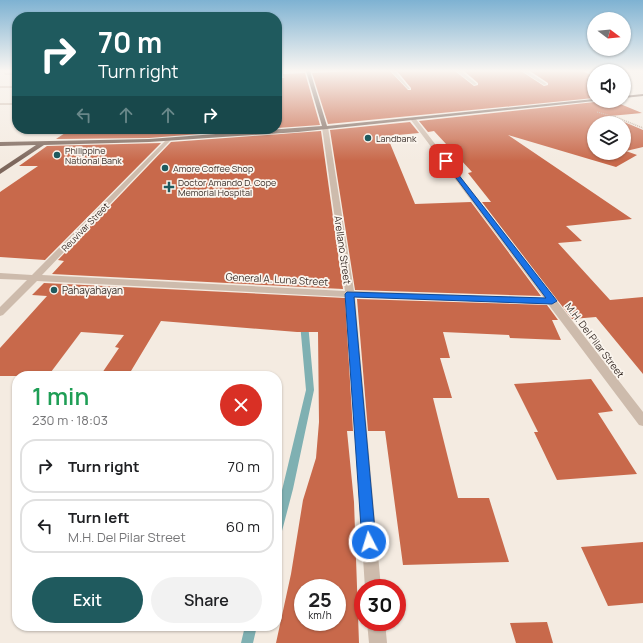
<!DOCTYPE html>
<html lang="en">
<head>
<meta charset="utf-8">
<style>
	:root { --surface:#fff; --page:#f2f2f2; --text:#202124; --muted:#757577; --line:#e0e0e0; --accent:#1f5a5e }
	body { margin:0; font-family:Manrope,sans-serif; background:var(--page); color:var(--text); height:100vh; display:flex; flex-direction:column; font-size:15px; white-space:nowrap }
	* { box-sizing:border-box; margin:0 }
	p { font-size:13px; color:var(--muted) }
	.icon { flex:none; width:22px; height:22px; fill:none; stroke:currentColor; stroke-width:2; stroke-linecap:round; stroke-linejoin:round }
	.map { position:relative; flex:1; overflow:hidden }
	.details { position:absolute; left:12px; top:371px; width:270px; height:260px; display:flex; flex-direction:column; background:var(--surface); border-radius:16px; box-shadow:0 1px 3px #0004 }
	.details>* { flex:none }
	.guide { position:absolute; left:12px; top:12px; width:270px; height:122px; border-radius:16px; box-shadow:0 1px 3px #0004; background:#1f5a5e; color:#fff; overflow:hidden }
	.needle { width:26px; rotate:106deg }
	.tools { position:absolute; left:587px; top:12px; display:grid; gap:8px }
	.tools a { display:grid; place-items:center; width:44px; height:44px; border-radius:50%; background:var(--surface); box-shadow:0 1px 3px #0004; font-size:20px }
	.speed { position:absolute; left:294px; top:579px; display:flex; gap:8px; font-size:20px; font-weight:700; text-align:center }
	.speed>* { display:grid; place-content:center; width:52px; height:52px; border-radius:50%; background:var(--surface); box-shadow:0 1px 3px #0004; line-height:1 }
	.speed small { font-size:10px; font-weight:400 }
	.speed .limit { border:6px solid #d22; background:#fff; color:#111 }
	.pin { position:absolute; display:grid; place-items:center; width:34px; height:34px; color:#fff; margin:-17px; border-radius:8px; box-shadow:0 2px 6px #0006 }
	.me { position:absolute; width:44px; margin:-22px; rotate:355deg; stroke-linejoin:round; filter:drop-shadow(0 0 3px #0008) }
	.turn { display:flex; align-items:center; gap:14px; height:84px; padding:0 20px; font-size:18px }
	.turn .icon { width:52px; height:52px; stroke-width:2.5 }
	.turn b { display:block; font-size:28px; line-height:34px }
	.lanes { display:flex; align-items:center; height:38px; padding:0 20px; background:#0003; justify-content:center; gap:20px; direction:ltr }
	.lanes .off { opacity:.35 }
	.round { display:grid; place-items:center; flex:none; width:42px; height:42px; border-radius:21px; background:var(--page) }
	.headline { display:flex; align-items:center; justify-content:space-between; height:68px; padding:0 20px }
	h1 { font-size:24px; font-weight:600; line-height:30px; color:#1e9e55 }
	.action { display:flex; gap:8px; margin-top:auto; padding:8px 20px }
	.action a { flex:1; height:46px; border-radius:24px; background:var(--accent); color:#fff; font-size:16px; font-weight:600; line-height:46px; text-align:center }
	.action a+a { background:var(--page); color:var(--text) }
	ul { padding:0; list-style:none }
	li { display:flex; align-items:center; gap:12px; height:54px; margin:0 8px 6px; padding:0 12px; border:2px solid var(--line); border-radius:16px }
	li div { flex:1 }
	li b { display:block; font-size:15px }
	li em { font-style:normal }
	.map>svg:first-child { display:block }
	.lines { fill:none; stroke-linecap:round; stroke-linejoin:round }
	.stream { fill:#7fb0b2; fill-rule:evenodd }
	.building { fill:#c8694b; fill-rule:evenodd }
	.path-far1 { stroke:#b9a596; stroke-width:1; stroke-dasharray:1 1; stroke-linecap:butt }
	.path { stroke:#b9a596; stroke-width:1.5; stroke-dasharray:1 1; stroke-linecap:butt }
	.street { fill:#cdbbac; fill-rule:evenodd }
	.primary { fill:#7d675c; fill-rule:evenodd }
	.route { fill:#1a73e8; stroke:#114b97 }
	.poi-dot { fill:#1f5a5e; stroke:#fbf5ee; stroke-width:1.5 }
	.labels { text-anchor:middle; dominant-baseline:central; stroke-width:3.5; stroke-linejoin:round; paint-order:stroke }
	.far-poi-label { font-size:9px; fill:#3b302b; stroke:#fbf5ee; text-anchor:start }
	.far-street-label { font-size:9px; fill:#3b302b; stroke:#fbf5ee }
	.street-label { font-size:10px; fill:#3b302b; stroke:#fbf5ee }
	.poi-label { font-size:10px; fill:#3b302b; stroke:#fbf5ee; text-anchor:start }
</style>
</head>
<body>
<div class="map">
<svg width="643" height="643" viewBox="0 0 643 643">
	<rect width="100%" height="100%" fill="#f4ebe1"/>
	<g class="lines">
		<path class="stream" d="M302,321h2l4,2 6,67 -21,99 -11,42 -1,4 -4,1v-25l29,-121 -6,-67z
			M245,626h12l-4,17h-12z"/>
	</g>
	<path class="building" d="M351,71h39l18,19h3v-2l-14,-17h58l19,15 4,-1v-2l-14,-12h57l23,15 4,-1v-2l-18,-12h52l12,5v22l-266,26 -16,-51z
		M305,73l15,52 -43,3v-50h7l-1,-4z
		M596,101h17l29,12 -32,3 33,14v17l-17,4 11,4 -21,12 -108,-32 124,84 -66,7 16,15 -24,2 52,57 33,-3v77l-47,-57 -24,2 -90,-117h9l-23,-29 4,-1 -38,-41 -6,1 -9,-11 176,-19zM594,123h30v30h-30z
		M410,122l9,11 -32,3 28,68 56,-2 70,94 -186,-6 -25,-160z
		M71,129h191l-113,9 -93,1z
		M321,131l22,158 -291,-15 12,-13 -6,-1 113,-118z
		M161,143l-116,117 -45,-3v-65l38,-26h-19l28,-20z
		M44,283l301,15 8,133h-6l7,71 5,141h-83l15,-69 12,-74 13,-42 3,-36 -1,-90h-21l-136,-11 -33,55h-28l19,-28 -4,-1 9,-12 -43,-3 -33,44h-48v-28l47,-52 -15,-1zM303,588h34v34h-34z
		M357,299l190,6 11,15h-6l9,20 -51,-2 -1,-3 -66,-3 7,26h-10l12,40h-19l25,100h31l20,64 -106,3 -18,-134h-17z
		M591,379l22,32 -15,2 39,61 -80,6 -23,-48h4l-24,-48z
		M643,542v61l-35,3 -27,-59z
		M547,622l6,21h-37l-6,-20z"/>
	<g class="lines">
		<path class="path-far1" d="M597,112l19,5"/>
		<path class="path" d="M613,116l30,12"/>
		<path class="street" d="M391,71h4l15,18h-2z
			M456,71h5l16,13 -3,1z
			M522,71h5l20,13 -3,1z
			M588,71h6v3z
			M4,73h13v2h-12z
			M0,86h17v2h-17z
			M0,103h17v2h-17z
			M411,118h4l228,294v14l-4,-1 -91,-121 -193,-7 26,291h-16l-19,-291 -309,-16 -34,34 -3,1v-9l27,-27 -27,-1v-6l32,2 136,-137 3,2 -1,1 -128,134 303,16 -23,-164 3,-2 3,2 26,164 190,7 -133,-178z
			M367,622h18l2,21h-18z"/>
		<path class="primary" d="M306,71h4l17,55 267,-27 1,2 -297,31 -149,10 -105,3 -44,29v-5l36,-24 -36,1v-4l149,-3 173,-13z
			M643,94v2l-19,2v-2z"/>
	</g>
	<linearGradient id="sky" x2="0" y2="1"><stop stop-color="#7eb2d2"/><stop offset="0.44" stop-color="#faf6f2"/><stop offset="1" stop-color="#faf6f2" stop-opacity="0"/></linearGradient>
	<rect width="643" height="161" fill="url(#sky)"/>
	<path class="route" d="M444,160h3l110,141 -5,3 -198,-7 22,245 -2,5 -5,2 -5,-2 -2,-5 -17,-248 2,-2 199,6 -102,-136z"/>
	<g class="poi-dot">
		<circle cx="368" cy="138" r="4"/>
		<circle cx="57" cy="155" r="4"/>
		<circle cx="165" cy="168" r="4"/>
		<path d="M167 181h4v4h4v4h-4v4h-4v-4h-4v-4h4z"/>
		<circle cx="54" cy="290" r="4"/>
	</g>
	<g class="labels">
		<g class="far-poi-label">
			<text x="376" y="138">Landbank</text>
			<text x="65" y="150">Philippine<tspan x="65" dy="10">National Bank</tspan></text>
			<text x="173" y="168">Amore Coffee Shop</text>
			<text x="178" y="182">Doctor Amando D. Cope<tspan x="178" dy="10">Memorial Hospital</tspan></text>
		</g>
		<g class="far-street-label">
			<text transform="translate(85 227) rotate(-46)">Reuvivar Street</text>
		</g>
		<g class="street-label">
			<text transform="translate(343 250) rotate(82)">Arellano Street</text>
			<text transform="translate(277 279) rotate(3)">General A. Luna Street</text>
			<text transform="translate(595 340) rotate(53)">M.H. Del Pilar Street</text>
		</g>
		<g class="poi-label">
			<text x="62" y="290">Pahayahayan</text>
		</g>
	</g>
</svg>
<div class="tools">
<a><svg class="needle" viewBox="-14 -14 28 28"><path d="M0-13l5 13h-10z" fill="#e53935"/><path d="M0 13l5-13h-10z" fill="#757577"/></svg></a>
<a><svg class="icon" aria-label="sound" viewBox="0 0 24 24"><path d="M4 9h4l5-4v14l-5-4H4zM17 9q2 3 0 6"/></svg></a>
<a><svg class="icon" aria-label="layers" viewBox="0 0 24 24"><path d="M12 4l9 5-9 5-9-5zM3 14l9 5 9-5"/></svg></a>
</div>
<div class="speed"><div>25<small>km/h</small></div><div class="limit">30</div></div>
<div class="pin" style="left:446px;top:161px;background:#d93025"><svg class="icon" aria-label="arrive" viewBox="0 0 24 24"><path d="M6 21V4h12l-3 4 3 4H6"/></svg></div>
<svg class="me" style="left:369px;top:542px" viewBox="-20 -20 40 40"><circle r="17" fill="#1a73e8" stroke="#fff" stroke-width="3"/><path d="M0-11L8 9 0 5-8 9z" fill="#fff"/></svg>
<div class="guide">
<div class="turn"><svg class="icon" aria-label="right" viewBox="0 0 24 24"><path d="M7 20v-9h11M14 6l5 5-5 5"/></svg><div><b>70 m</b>Turn right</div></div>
<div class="lanes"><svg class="icon off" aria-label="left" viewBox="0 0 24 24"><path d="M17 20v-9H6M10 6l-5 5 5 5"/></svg><svg class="icon off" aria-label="ahead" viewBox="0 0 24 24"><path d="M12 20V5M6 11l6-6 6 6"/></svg><svg class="icon off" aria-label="ahead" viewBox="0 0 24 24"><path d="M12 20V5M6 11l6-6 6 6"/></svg><svg class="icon" aria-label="right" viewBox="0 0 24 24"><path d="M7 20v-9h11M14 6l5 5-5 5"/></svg></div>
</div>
<section class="details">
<div class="headline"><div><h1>1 min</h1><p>230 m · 18:03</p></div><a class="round" style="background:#d93025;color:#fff"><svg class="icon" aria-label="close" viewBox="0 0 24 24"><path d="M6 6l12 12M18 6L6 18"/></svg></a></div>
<ul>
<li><svg class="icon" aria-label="right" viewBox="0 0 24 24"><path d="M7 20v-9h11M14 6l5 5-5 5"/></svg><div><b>Turn right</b></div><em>70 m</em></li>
<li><svg class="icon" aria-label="left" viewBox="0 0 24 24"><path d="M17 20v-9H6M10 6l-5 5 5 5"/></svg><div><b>Turn left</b><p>M.H. Del Pilar Street</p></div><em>60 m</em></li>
</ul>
<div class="action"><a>Exit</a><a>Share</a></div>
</section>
</div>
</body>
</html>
